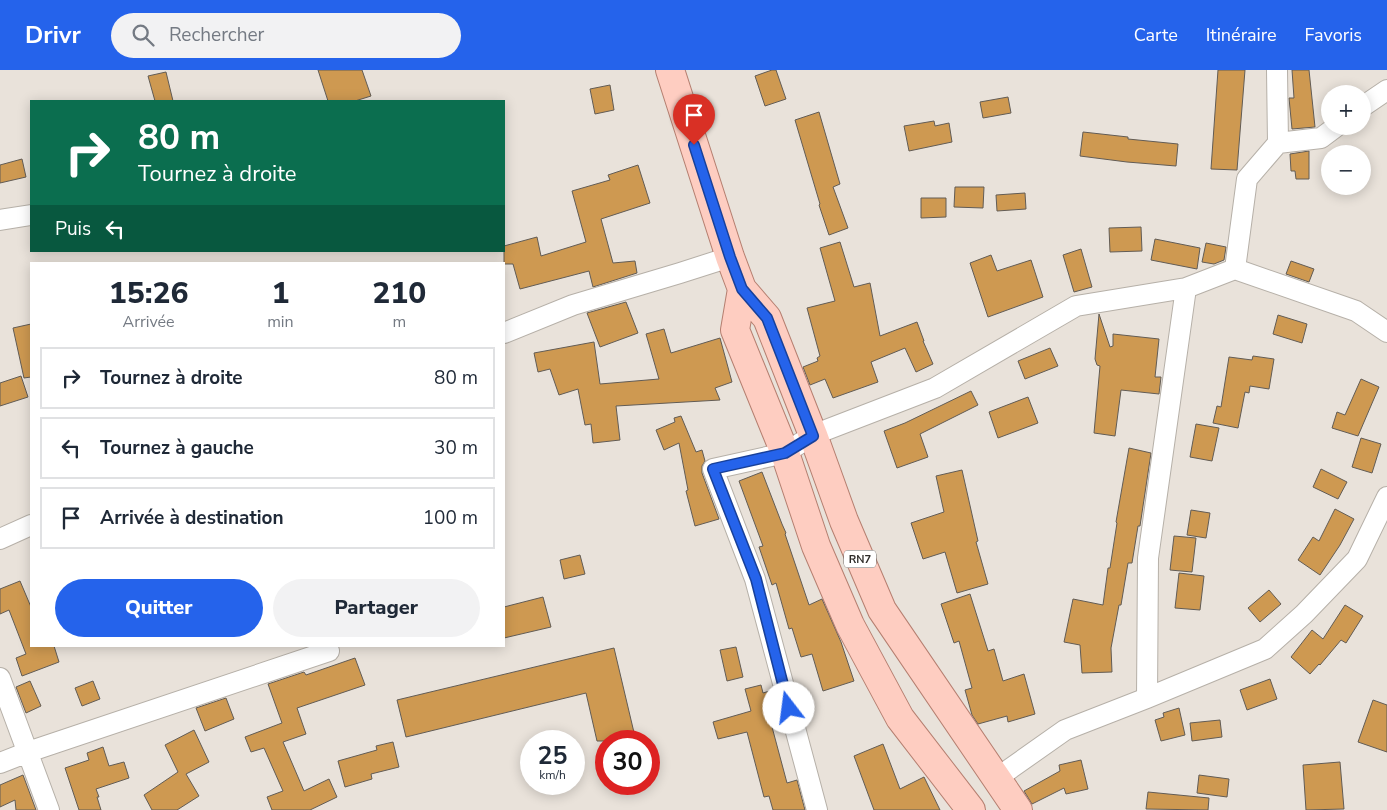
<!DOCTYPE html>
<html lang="fr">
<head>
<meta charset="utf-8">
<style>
	:root { --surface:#fff; --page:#f2f2f3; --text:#1f2937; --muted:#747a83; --line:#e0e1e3; --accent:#2563eb }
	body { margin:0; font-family:"Nunito Sans",sans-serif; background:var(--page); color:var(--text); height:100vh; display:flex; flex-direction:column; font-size:19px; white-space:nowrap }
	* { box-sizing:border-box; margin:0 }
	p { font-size:16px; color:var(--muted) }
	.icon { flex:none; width:28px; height:28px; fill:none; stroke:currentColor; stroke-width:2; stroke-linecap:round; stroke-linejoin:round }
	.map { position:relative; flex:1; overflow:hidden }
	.drawer { position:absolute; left:30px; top:192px; width:475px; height:385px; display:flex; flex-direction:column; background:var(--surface); border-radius:0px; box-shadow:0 2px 12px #0003 }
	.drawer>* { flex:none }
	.banner { position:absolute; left:30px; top:30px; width:475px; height:152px; border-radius:0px; box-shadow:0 2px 12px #0003; background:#0b6e4f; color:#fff; overflow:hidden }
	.controls { position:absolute; left:1321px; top:15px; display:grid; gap:10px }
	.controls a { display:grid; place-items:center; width:50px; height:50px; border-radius:50%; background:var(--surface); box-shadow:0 2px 12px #0003; font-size:25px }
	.speed { position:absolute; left:520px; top:660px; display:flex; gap:10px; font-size:25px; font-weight:700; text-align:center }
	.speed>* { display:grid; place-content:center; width:65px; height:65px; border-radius:50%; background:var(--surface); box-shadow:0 2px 12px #0003; line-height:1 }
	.speed small { font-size:12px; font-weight:400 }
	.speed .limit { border:8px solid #d22; background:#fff; color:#111 }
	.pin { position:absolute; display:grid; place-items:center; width:42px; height:42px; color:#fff; margin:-51px -21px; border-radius:50% 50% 50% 0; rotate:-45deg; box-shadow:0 0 5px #0007 }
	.pin .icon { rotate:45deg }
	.me { position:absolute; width:55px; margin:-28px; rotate:345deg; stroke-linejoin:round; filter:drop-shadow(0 0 4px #0008) }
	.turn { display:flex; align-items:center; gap:18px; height:105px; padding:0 25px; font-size:22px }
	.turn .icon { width:65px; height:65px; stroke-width:2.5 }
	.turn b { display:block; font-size:35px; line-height:42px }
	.then { display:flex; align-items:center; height:48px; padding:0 25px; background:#0003; gap:10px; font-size:19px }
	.eta { display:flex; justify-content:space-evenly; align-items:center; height:85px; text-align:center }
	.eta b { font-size:30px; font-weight:800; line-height:35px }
	.action { display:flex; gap:10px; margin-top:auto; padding:10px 25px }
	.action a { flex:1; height:58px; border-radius:30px; background:var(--accent); color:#fff; font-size:20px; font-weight:800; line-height:58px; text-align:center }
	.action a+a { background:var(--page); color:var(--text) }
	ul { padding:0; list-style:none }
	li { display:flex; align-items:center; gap:15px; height:62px; margin:0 10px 8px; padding:0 15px; border:2px solid var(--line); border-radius:0px }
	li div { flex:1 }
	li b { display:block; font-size:19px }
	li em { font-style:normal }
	header { display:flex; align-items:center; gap:30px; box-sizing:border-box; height:70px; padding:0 25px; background:var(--accent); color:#fff }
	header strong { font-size:24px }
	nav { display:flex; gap:28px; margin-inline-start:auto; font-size:18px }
	.search { width:350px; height:45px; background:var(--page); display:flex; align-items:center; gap:12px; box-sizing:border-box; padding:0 18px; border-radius:28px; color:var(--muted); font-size:19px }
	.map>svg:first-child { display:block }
	.building { fill:#ce9951; stroke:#625c55 }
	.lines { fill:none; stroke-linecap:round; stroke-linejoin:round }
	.street-casing { stroke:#b6b0a8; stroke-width:22 }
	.primary-casing { stroke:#b57f70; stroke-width:30 }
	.street { stroke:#fff; stroke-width:20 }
	.primary { stroke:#fecdc1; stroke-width:28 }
	.route-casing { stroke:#184099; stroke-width:12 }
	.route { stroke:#2563eb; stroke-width:9 }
	.labels { text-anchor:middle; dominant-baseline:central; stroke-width:5; stroke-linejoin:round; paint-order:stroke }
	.shield { fill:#fff; stroke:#6d6b69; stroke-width:1 }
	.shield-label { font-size:11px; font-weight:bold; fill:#2e2c29 }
</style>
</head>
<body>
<header>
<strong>Drivr</strong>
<div class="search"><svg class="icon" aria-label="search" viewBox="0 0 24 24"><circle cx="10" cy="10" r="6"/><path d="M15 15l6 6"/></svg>Rechercher</div>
<nav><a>Carte</a><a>Itinéraire</a><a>Favoris</a></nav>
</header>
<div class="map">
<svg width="1387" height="740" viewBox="0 0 1387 740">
	<rect width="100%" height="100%" fill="#e9e2da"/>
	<path class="building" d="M318,0h44l9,26 -16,5h-27z
		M772,0h4l10,29 -21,7 -10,-30z
		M1218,0h27l-8,100 -26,-1z
		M1292,0h17l6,57 -23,2 -3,-31h5z
		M166,2l7,29h-18l-7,-25z
		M610,15l4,25 -19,4 -5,-25z
		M1008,27l3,16 -28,5 -3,-16z
		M819,42l21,72 -7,3 15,41 -19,7 -10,-30 1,-1 -25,-84z
		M934,51l1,5 14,-3 3,19 -43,9 -5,-25z
		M1083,62l45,5v2l50,5 -2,22 -49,-4 -47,-6z
		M1309,81v28h-13l-1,-8h-4l-1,-17z
		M22,89l4,18 -26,6v-18z
		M638,95l12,38 -49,16 12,44 22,-2 2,12 -44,14 -4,-16 -69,18 -7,-25h-9v-18l33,-9 4,19 45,-14 -14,-51 38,-11 -2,-5z
		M955,117h29l-1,21 -29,-1z
		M1025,123l1,16 -29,2 -1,-16z
		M921,128h25v19l-25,1z
		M1141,157l1,24 -32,1 -1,-24z
		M1155,169l45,9 -3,21 -46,-9z
		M840,172l14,45 16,-4 10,53 37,-14 7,19h-1l10,23 -17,8 -11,-24 -34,14 7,20 -45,16 -8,-19 -15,6 -7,-18 15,-6 -1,-3 3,-2 -13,-48 28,-7 -15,-53z
		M1206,173l20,4 -2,13 -10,4 -12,-2z
		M1081,179l11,38 -18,5 -11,-37z
		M991,185l6,16 34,-11 12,37 -55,20 -18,-54z
		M1291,191l23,8 -5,13 -23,-8z
		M626,232l12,31 -38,14 -13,-34z
		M1099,244l11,33 3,-1v-12l46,5 -4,38h6l-2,17 -38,-4 -6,46 -21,-3 6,-67 -3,-1 -2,-6z
		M1278,245l29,9 -5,19 -29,-9z
		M31,254v53l-7,1 -11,-50z
		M664,259l7,24 49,-15 12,44 -17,6 5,12 -104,6 4,34 -27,3 -2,-19 -6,1 -7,-36 -19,6 -9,-26 -12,3 -4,-19 60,-11 6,42 59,-5 -13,-45z
		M1050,278l8,18 -33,13 -7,-18z
		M1253,286l21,3 -5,30 -19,-3 -1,7 -4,-1 -7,36 -25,-5 4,-17 4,1 8,-50 23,3z
		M21,306l7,21 -28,9v-23z
		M1361,309l18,8 -21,49 -26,-8 5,-16 8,3z
		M971,321l7,14 -58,29 8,23 -31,11 -13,-37 21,-8z
		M1028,327l10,26 -40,15 -9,-26z
		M681,346l15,36 6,-2 3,11 -3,5v7l17,46 -24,7 -9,-35 2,-1 -9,-47 -15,7 -8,-20 19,-8 -1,-4z
		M1196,354l23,4 -7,33 -22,-4z
		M1361,368l20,6 -9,29 -20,-6z
		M1129,378l22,5 -11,73h-2l-6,37h-4l-7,42h-2l-8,43 1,24 -30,1 -2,-28 -16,-3 9,-43 30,6 5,-37h2l7,-45 -1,-1z
		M1321,399l26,13 -9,17 -25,-12z
		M962,400l16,71 -2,1 12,42 -31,9 -12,-41 -22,7 -12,-36 33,-11 -8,-36z
		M762,402l20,52 4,9 -1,1 24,71 13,-6 19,43 13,39 -31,10 -11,-37 -11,3 -9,-29 -3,1 -13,-46 -4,2 -13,-38 4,-1 -24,-65z
		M1335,439l19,10 -14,26 -20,30 -22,-15 15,-23 6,4z
		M1191,440l19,3 -4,25 -19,-3z
		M1174,466l22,2 -4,34 -22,-2z
		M580,485l5,19 -21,5 -4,-19z
		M1179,503l25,3 -4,34 -25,-2z
		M20,511l11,26v39h23l5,16 -37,14 -6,-18 10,-4 -17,-44 -9,4v-25z
		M1269,520l12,14 -21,18 -12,-14z
		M970,524l18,57 6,-2 9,32 21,-7 11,40 -27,8 -1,-6 -29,8 -6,-9 -7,-25 7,-2 -13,-47 -5,2 -13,-39z
		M543,527l8,30 -47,11v-31z
		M1345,535l18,11 -17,27 -5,-3 -21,25 -1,-1 -9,10 -19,-17 21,-27 11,9z
		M736,577l7,30 -16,4 -7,-31z
		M614,578l22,93h-39l-11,-48 -180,44 -9,-37z
		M355,588l10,27 -68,23 9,26 -23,8 21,49 25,-12 8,18 -27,13h-38l-5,-13 16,-6 -19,-43 -13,4 -6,-15 37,-14 -14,-39 36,-12 2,3z
		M1270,609l7,20 -30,11 -7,-20z
		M30,611l11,25 -15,7 -10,-26z
		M93,611l7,18 -18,7 -7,-18z
		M761,615l2,8 10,-3 5,20 -10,2 19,71 10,-3 8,30h-32l-4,-14 -5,1 -17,-65 -29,7 -5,-17 38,-11 -6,-22z
		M226,628l8,21 -29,12 -9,-23z
		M1373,630l14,5v47l-29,-10z
		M1179,638l6,27 -24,6 -6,-21 9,-3 -1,-4z
		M1220,650l2,17 -30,4 -2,-18z
		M194,660l15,32 -23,12 13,22 -22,14h-25l-8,-15 34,-23 -13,-27z
		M393,672l6,25 -28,7 1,5 -27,8 -7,-26 39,-11 -1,-4z
		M883,674l17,45 24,-12 16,33h-66l-20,-54z
		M103,677l6,19 15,-4 5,16 -33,11 3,8h-2l4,13h-22l-14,-42 24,-8 -2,-7z
		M1081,690l7,29 -22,5 -2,-6 -32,16 -8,-13 36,-20 -1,-6z
		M1340,692l4,47 -38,1 -3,-45z
		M23,705l13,35h-20l-1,-10 -15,7v-22z
		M1199,705l30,4 -2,18 -30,-4z
		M1148,722l61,6 -1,12 -62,-1z"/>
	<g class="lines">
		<g class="street-casing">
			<path id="street" d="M1362,37l25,-17
				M1278,73l43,-5 16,-12
				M0,150l31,-5
				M1235,199l12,-90 31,-36 -1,-73
				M504,263l69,-28 107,-32 50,-16
				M0,469l31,-14
				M0,608l49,132
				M1147,628l1,-140 38,-270
				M0,693l28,-11 301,-101
				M997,708l68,-48 82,-32 118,-49 39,-35 53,-55 30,-62
				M817,740l-62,-231 -42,-110 72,-16 28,-18 122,-47 141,-82 110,-18 49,-19 121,42 31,21"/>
		</g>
		<g class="primary-casing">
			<path id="primary" d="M670,0l60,187 12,32 25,29 46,117 31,86 38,89 136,200
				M742,219l-7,41 50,123 31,93 34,79 50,93 71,92"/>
		</g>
		<use href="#street" class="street"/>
		<use href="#primary" class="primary"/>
	</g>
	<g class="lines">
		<g class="route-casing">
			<path id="route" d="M694,75l36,112 12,32 25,29 46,118 -28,17 -72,16 43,110 33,129"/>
		</g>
		<use href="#route" class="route"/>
	</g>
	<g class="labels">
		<rect class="shield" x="844" y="480.5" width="32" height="17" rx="4"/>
		<g class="shield-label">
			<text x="860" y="489">RN7</text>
		</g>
	</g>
</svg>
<div class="controls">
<a>+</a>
<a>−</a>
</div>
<div class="speed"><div>25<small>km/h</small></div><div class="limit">30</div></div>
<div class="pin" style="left:694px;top:75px;background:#d93025"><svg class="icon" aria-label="arrive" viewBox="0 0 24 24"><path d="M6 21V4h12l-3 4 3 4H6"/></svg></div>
<svg class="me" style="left:789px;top:638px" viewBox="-20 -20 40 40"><circle r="19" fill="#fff"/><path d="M0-13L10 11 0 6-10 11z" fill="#2563eb"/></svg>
<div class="banner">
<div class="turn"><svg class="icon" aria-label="right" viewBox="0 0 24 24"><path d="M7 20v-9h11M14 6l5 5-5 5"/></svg><div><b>80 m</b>Tournez à droite</div></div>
<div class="then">Puis<svg class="icon" aria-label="left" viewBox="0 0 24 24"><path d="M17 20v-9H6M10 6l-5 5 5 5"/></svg></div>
</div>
<section class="drawer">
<div class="eta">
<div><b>15:26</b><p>Arrivée</p></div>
<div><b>1</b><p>min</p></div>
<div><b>210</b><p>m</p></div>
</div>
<ul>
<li><svg class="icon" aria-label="right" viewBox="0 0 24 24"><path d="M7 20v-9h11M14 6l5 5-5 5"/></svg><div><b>Tournez à droite</b></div><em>80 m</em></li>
<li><svg class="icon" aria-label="left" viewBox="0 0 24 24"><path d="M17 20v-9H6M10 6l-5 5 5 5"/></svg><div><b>Tournez à gauche</b></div><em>30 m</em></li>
<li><svg class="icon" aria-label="arrive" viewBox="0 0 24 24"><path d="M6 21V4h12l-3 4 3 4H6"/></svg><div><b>Arrivée à destination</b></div><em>100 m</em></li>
</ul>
<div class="action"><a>Quitter</a><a>Partager</a></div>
</section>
</div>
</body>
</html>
